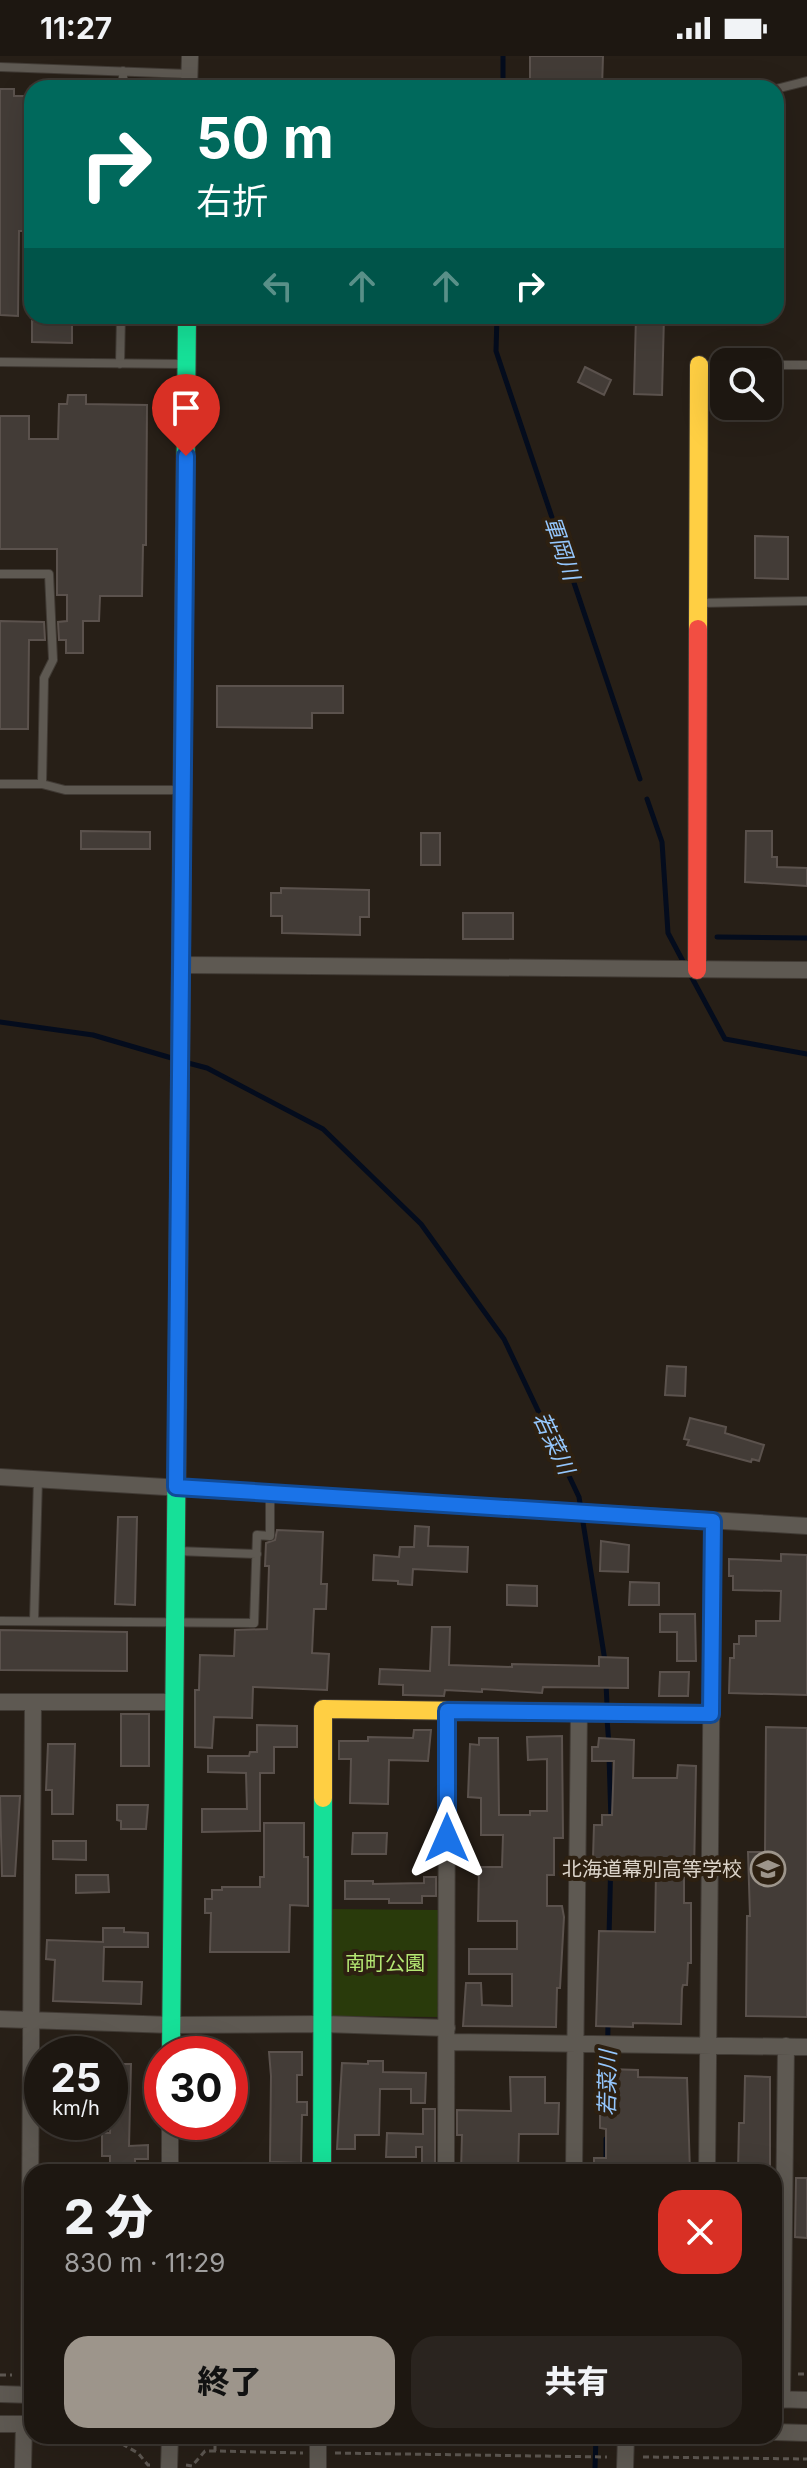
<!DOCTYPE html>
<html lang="ja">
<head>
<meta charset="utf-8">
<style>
	:root { --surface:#1d1711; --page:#2a241f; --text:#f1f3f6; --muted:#a09f9f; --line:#3b3631; --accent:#9d958b }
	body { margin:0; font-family:Inter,"Noto Sans JP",sans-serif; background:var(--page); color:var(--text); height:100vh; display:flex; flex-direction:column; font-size:30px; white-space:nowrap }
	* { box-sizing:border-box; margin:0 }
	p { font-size:26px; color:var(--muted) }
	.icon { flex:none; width:44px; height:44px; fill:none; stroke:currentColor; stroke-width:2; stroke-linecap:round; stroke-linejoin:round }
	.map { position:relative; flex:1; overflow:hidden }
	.panel { position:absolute; left:24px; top:2108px; width:758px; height:280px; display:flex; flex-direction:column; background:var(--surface); border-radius:24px; box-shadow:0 8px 32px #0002,0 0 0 2px var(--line) }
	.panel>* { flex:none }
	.guide { position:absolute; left:24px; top:24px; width:760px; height:244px; border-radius:24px; box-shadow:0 8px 32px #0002,0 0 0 2px var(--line); background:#00695c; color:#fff; overflow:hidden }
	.tools { position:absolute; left:710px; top:292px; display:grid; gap:16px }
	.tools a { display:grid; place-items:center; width:72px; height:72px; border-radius:16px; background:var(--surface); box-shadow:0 8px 32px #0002,0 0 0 2px var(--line); font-size:40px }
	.speed { position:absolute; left:24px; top:1980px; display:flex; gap:16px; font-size:40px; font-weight:700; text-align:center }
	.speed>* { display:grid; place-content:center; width:104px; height:104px; border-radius:50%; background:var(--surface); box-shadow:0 8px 32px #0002,0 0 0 2px var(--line); line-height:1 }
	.speed small { font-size:20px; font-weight:400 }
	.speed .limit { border:12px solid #d22; background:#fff; color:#111 }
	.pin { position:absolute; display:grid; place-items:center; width:68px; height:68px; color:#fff; margin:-82px -34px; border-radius:50% 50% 50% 0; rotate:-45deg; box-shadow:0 0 8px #0007 }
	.pin .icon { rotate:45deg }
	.me { position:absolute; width:88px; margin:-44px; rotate:0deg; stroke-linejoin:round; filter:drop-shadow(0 0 6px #0008) }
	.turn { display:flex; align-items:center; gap:28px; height:168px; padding:0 40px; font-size:36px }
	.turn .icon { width:104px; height:104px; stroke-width:2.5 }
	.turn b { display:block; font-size:56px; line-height:68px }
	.lanes { display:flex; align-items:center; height:76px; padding:0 40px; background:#0003; justify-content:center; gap:40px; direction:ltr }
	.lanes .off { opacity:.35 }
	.round { display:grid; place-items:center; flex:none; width:84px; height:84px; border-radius:24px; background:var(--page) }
	.head { display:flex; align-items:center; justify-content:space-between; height:136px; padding:0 40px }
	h1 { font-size:48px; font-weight:800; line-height:60px }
	.primary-button { display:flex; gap:16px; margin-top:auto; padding:16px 40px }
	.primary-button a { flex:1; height:92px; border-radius:24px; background:var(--accent); color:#111; font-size:32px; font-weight:800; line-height:92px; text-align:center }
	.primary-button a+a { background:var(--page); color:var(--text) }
	.status { display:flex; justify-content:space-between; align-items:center; height:56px; padding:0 40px; background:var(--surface); direction:ltr }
	.status svg { height:22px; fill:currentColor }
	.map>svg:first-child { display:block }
	.green { fill:#293a0b }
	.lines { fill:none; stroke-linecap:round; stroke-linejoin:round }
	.stream { stroke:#040c1d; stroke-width:5 }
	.building { fill:#433c37; stroke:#5b524d; stroke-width:2 }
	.lane-casing { stroke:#403a34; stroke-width:10 }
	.street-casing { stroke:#403a34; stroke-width:18 }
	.fast-casing { stroke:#403a34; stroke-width:20 }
	.slow-casing { stroke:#403a34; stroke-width:20 }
	.jam-casing { stroke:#403a34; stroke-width:20 }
	.path { stroke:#5e5852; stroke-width:3; stroke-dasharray:6 4; stroke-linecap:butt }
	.lane { stroke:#5e5952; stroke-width:8 }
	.street { stroke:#5e5952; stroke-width:16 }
	.fast { stroke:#16e098; stroke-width:18 }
	.slow { stroke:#ffcf43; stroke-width:18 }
	.jam { stroke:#f24e42; stroke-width:18 }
	.route-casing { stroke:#114b97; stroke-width:20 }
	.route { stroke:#1a73e8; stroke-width:14 }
	.labels { text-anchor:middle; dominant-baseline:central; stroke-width:8; stroke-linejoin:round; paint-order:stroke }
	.poi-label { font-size:20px; fill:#dcd4ca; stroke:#2d2011; text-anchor:end }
	.park-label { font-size:20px; fill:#b4e773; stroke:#2d2011 }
	.water-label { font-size:22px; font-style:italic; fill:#95c7fd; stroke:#2d2011 }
</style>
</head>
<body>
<div class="status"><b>11:27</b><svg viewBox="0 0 49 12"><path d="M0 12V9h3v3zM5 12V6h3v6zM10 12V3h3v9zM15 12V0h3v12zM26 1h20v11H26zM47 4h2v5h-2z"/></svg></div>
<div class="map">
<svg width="807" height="2412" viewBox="0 0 807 2412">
	<rect width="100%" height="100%" fill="#271f17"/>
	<path class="green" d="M332,1853l107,1 -1,107 -107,-1z"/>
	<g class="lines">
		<path class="stream" d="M503,25v-25
			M497,260l-1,35 144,428
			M647,743l15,43 6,91 18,34
			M717,881l90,1
			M691,920l34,63 82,15
			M0,966l93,13 82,24
			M188,1007l19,5 116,61 98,95 83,115 75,158 26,164
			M606,1627l1,22
			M607,1663l2,26
			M609,1699l2,66
			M609,1881l2,-82
			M607,2041l1,-74
			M606,2116v-33
			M595,2412l1,-32"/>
	</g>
	<path class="building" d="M530,0h73l-1,32 -53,-5v3h-19z
		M0,33h14v7h18v135h-13l-1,85 -18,-1z
		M636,260h28l-2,79 -28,-1z
		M32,265h40v22l-40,-1z
		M585,311l26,13 -7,15 -26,-13z
		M68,339h18v9l61,1 -1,140h-3l-1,51h-42l-1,25h-16v32h-17v-13h-7l-1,-18 9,-1v-26h-10v-46h-57v-133h29v23h29l1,-35h8z
		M755,480l33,1v42l-33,-1z
		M0,565l44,1 1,18h-16l-1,89h-28z
		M217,630h126v27h-31v15l-95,-1z
		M81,775l69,1v17h-69z
		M746,775h26v26h5v10l30,1v18l-62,-4z
		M421,777h19v32h-19z
		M281,832l88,2v27h-9v18l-78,-2v-17h-11v-23h10z
		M463,857h50v26h-50z
		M667,1310l19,1 -1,29 -20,-1z
		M690,1362l36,9 -1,6 39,12 -5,16 -7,-2 -1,3 -64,-17 2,-5 -5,-1z
		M118,1461h19l-2,88 -20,-1z
		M415,1470l14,1 -1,19 40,1 -1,25 -54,-3 -1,16 -14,-1v-3l-25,-1 1,-25 25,2 1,-10h14z
		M277,1474l46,2 -2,52h6l-1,25h-12l-2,44 17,1 -2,36 -74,-3 -1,31 -38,-1 -2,31 -17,-1v-57h4l1,-35 34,1 1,-26 32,-1 2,-63h-4l1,-23 9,-3z
		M601,1485l28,4 -1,27 -28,-1z
		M781,1498l26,1v140l-78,-2 1,-35h4v-14h5v-8h17v-15h24l1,-30 -48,-1v-14h-4v-17l52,2z
		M630,1526l29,1v22h-30z
		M507,1529l30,1v20l-30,-1z
		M660,1558h35l1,47h-19v-29h-17z
		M432,1571h18l-1,38 63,2v-3l87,2v-9l29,1v30l-85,-1 -1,6 -60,-4v3l-37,-2 -1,6 -39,-1h-2v-10l-24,-1 1,-15 50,2z
		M0,1574l127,2v39l-127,-1z
		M660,1616h29l-1,24h-29z
		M121,1658h28v52h-28z
		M257,1669l40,1v21h-23v26h-14v58l-58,1v-23h45l-1,-36 -38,-1v-16h41l1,-4h7z
		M766,1671l41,1v289l-61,-1 1,-100h3l-2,-64h17z
		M414,1674h17l-3,31 -39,-1 -1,44 -38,-1 1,-44h-12v-18h29v-4l45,1z
		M562,1680l1,102h-9v37h-7v31h15l2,11 -4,71h-3l-1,39 -93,-1 3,-43h15l1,22 30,1v-32h-43v-25h48v-28h-39l1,-54h23l1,-32h-22v-37l-13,-1 2,-53 9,1v-7h19l1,77h31v-4h17v-52l-19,1 -1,-23z
		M599,1682l35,2 -1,38h44l1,-13 18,1 -2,108h-9l-1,3v26h7v60h-3l-1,22h-4l-1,4 -1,35 -48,-1v4l-37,-1 3,-95 56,1 1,-61h-38l1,-12 -26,-1 1,-33h8v-10h10l2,-54h-22v-14h6z
		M48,1688h27l-2,70h-21v-24h-6z
		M0,1740h20l-5,80h-13z
		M117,1749h31l-2,24h-25v-8l-4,-1z
		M264,1767h40v34h4v49l-18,-1 -1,47h-79l1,-39h-6v-14h7v-9h10v-3h38v-10h4z
		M353,1777h34l-1,21h-34z
		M53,1785h33v19l-33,-1z
		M76,1819h32l1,17 -33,1z
		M424,1821h12v19h-14v7h-33v-4h-44v-18h28v3l51,-1z
		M103,1872h21v4l24,1v14h-44l-1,34 39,1 -1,22 -88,-3 2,-41 -9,-1 1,-19 56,2z
		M269,1996h33v23h-5v27h10v13h-5l-1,48 -31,-1 1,-86z
		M368,2005h15v11l43,1 -1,30h-14v-14h-31l-1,46h-24v14h-18l5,-86 26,1z
		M113,2008h18l-2,82 19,-1v14h-13v13h-25v-16h-8v-23h8z
		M608,2013l30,1v7l49,1 3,94h-96v-14h12v-29l-6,-1v-35h7z
		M745,2020l25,1v95h-32l1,-49h5z
		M510,2021h35v26h14l-1,31h-39l-1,38h-57l1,-37h-5v-25l54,1z
		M423,2053h12v61h-13v-23h-6v10h-30l1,-24 36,1z
		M796,2122h11v60l-12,-1z"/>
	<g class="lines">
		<g class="lane-casing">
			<path id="lane" d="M0,11l189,7
				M123,32v-17
				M776,33l31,-8
				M0,306l182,2
				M120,308l1,-48
				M704,309h20
				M768,309h39
				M0,518h49l4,86 -9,18 -2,106
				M700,547l107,-2
				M0,728h42l23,6h117
				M177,1495l80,3
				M0,1565l254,2 3,-88 13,1v-43
				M34,1565l4,-142"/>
		</g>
		<g class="street-casing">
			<path id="street" d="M189,32l1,-32
				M181,909l626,5
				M0,1421l807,49
				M0,1646h174
				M0,1963l171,6 152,-1 124,4
				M448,1986l359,5
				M170,2116v-50
				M446,2116l1,-461
				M574,2116l5,-460
				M707,2116l6,-651
				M0,2338l32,1
				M29,2339l4,-693
				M774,2343l33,1
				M782,2344l4,-354
				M0,2368h32
				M774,2376l33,1
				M23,2412l1,-44
				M169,2412l1,-32
				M318,2412v-32
				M625,2412l1,-32"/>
		</g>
		<g class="fast-casing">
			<path id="fast" d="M182,775l5,-515
				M554,1656l157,2
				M171,1998l7,-735
				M322,2116l1,-374"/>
		</g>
		<g class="slow-casing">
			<path id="slow" d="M698,573l1,-264
				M178,1263l4,-488
				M323,1742v-89l231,3"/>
		</g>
		<g class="jam-casing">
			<path id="jam" d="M697,914l1,-341"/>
		</g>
		<path class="path" d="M798,2318h9
			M0,2319h12
			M215,2380v15l88,2
			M40,2387l81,1v-8
			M122,2388l16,9 10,12h6
			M335,2397l272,4
			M643,2401l164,2
			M186,2409l6,1 13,-15h10"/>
		<use href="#lane" class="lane"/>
		<use href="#street" class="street"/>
		<use href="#fast" class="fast"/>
		<use href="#slow" class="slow"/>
		<use href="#jam" class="jam"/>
	</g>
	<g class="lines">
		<g class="route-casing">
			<path id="route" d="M186,400l-10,1031 537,34 -2,193 -264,-3v127"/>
		</g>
		<use href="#route" class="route"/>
	</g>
	<defs>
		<g id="school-ring" transform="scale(1.8)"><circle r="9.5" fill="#2d2011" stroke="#9d958b" stroke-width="1.5"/><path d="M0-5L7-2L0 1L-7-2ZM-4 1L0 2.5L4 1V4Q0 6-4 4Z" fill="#9d958b"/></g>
	</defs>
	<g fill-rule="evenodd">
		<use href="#school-ring" x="768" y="1813"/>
	</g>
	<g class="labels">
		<g class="poi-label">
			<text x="742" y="1813">北海道幕別高等学校</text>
		</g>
		<g class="park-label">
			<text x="385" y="1907">南町公園</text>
		</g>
		<g class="water-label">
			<text transform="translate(562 492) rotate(71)">軍岡川</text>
			<text transform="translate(554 1387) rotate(65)">若菜川</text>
			<text transform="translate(607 2027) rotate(-89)">若菜川</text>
		</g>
	</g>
</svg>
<div class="tools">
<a><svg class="icon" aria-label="search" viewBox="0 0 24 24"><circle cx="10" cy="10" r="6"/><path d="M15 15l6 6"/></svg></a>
</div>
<div class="speed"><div>25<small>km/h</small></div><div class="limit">30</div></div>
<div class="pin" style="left:186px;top:400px;background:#d93025"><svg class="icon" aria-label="arrive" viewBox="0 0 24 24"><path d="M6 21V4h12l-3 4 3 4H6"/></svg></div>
<svg class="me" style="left:447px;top:1782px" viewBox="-20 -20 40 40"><path d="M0-17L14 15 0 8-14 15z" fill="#1a73e8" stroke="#fff" stroke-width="4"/></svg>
<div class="guide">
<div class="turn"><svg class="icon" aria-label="right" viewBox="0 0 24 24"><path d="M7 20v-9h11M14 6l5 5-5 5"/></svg><div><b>50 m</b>右折</div></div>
<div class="lanes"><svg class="icon off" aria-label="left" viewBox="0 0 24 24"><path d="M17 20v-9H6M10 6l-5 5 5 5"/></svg><svg class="icon off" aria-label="ahead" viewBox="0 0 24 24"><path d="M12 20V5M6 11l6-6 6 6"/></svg><svg class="icon off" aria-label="ahead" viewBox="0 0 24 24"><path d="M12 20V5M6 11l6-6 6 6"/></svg><svg class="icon" aria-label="right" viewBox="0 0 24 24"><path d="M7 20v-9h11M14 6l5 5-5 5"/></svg></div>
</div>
<section class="panel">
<div class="head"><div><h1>2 分</h1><p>830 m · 11:29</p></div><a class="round" style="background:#d93025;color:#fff"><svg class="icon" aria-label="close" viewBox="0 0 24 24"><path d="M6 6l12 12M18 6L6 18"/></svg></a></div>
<div class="primary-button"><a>終了</a><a>共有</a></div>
</section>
</div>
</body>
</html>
